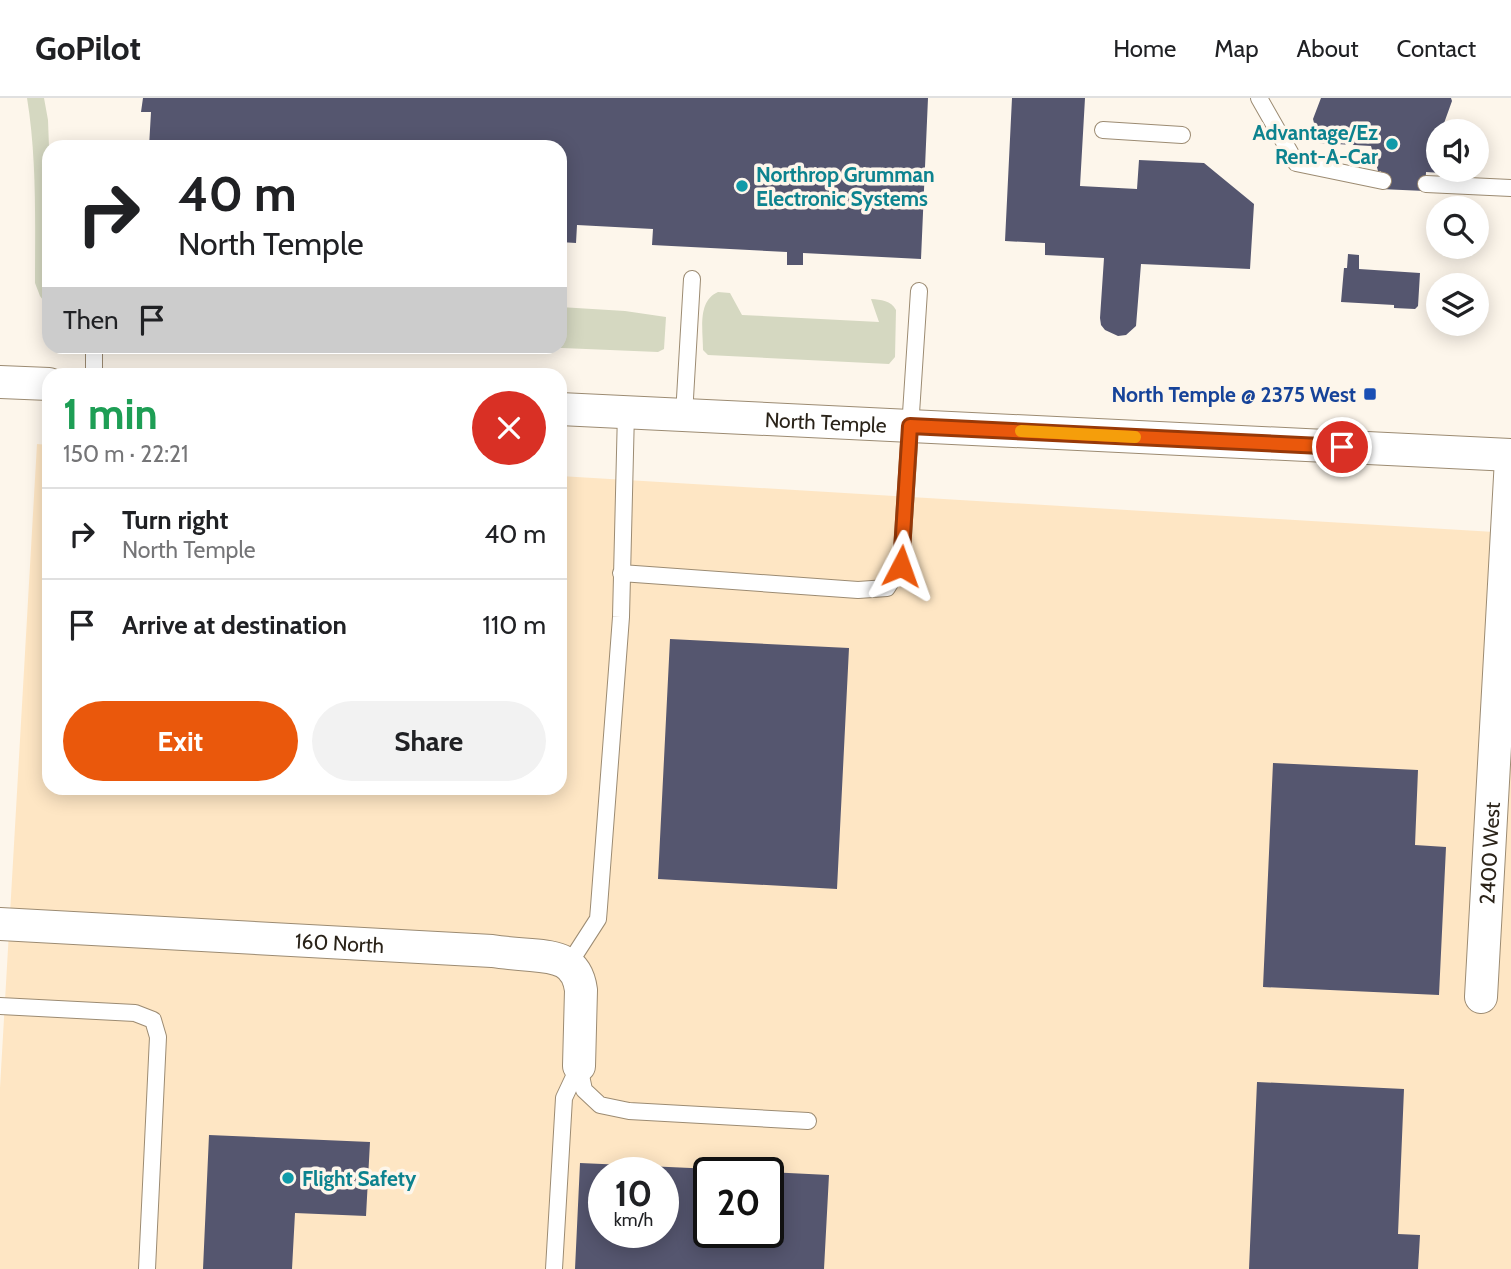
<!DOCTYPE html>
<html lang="en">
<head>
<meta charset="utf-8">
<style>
	:root { --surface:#fff; --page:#f2f2f2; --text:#202124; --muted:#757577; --line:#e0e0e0; --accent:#ea580c }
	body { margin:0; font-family:Cabin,sans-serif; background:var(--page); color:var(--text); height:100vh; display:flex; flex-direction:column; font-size:26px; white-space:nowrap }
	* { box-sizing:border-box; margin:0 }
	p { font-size:23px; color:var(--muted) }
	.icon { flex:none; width:38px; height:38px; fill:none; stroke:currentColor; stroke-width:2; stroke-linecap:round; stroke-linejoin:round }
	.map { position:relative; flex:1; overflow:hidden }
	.details { position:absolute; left:42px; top:270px; width:525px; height:427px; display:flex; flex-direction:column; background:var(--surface); border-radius:21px; box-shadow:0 4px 18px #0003 }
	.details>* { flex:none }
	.hud { position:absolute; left:42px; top:42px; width:525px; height:214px; border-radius:21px; box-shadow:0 4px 18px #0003; background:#fff; color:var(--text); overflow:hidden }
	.fabs { position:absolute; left:1426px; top:21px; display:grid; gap:14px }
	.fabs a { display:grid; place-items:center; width:63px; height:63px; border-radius:50%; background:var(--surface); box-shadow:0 4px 18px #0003; font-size:35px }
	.speed { position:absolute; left:588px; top:1059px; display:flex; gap:14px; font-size:35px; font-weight:700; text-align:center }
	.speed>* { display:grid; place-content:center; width:91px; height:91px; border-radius:50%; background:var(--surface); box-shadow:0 4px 18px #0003; line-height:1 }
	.speed small { font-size:18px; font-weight:400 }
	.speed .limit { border:4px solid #111; border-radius:10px; background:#fff; color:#111 }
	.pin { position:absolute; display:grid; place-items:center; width:60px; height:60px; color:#fff; margin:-30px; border:4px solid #fff; border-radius:50%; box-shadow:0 2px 7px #0007 }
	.me { position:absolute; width:77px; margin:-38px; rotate:4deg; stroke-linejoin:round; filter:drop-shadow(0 0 5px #0008) }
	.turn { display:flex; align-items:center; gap:24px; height:147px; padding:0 21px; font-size:32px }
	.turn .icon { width:91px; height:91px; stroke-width:2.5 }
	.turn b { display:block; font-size:49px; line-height:60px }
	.then { display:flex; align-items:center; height:66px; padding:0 21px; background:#0003; gap:14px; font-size:26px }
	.round { display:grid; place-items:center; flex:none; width:74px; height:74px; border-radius:37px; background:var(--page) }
	.overview { display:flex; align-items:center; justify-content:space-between; height:119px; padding:0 21px }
	h1 { font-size:42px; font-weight:700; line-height:52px; color:#1e9e55 }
	.action { display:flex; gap:14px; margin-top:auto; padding:14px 21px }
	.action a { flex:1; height:80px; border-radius:42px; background:var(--accent); color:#fff; font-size:28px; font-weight:700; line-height:80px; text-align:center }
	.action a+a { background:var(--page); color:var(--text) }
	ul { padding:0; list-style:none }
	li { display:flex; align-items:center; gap:21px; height:91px; padding:0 21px; border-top:2px solid var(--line) }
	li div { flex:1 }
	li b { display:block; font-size:26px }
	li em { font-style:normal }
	header { display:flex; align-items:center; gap:42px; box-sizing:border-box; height:98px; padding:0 35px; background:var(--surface); border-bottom:2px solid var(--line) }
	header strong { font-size:33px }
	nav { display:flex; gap:38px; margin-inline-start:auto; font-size:24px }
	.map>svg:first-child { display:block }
	.built { fill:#fee6c4; fill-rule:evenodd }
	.green { fill:#d5d8c1 }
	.building { fill:#55566f; fill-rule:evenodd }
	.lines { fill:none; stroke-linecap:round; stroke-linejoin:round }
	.service-casing { stroke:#9c8b72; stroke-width:18 }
	.minor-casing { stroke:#9c8b72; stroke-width:34 }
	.service { stroke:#fff; stroke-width:16 }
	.minor { stroke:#fff; stroke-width:32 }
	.route-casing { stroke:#983908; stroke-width:18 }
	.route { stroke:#ea580c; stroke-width:12 }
	.slow { stroke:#f59e0b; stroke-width:12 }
	.culture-dot { fill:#0f9aa8; stroke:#fdf6eb; stroke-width:2.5 }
	.transit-dot { fill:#1a4fb4; stroke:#fdf6eb; stroke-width:2.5 }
	.labels { text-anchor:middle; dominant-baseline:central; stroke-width:7; stroke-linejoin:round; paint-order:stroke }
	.culture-label { font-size:21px; font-weight:bold; fill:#0d838f; stroke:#fdf6eb; text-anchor:start }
	.transit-label { font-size:21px; font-weight:bold; fill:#164399; stroke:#fdf6eb; text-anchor:end }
	.street-label { font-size:21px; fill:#2a2319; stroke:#fdf6eb }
</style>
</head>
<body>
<header>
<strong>GoPilot</strong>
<nav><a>Home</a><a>Map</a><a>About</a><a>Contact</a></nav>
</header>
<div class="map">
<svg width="1511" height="1171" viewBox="0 0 1511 1171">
	<rect width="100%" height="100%" fill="#fdf6eb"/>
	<path class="built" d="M37,346l12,1v343h511v-312l951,57v736h-1511v-181zM604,1074h59v60h-59zM709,1074h59v60h-59z"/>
	<path class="green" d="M27,0h17l4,22 1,27v161l-9,-12 -5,-13c0,-62 2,-124 -8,-185z
		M718,194l12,1 12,22 137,7 -8,-23c10,1 20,1 25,11l-1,47 -6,7 -181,-9 -5,-5c0,-20 -6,-49 15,-58z
		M560,209l65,4 41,6 -2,32 -6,3 -120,-5 22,-1z"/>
	<path class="building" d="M143,0h785l-7,161 -118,-6v12h-16v-13l-135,-7 1,-16 -76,-4 -1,18 -16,-1v-95h-411l2,-35h-10z
		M1012,0h73l-5,88 57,3 2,-29 65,3 50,41 -4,65 -109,-5 -5,62 -10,9 -8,1 -13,-6 -4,-5 -1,-7 4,-60 -59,-3v-12l-40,-2z
		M1321,0h130l1,3 -9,25 1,5h-6v39h4l-1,3 -15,-1 -1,19 -45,-2 1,-18h-3l-7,-25 -52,-3 -6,-24z
		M1348,156l11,1v14l61,4 -2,33 -3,3 -21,-1v-3l-53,-3 3,-34h3z
		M670,541l179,9 -12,241 -179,-10z
		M1273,665l145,7 -3,75 31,2 -7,148 -176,-8z
		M1257,984l147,7 -6,145 22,1 -2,34h-169z
		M209,1037l161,7 -4,74 -71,-3 -3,56h-89z
		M580,1065l155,7v2h-26v60h59v-60l61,3 -5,94h-249zM604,1074h59v60h-59z"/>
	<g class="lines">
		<g class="service-casing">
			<path id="service" d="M1259,0l37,65 87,18
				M1103,32l79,5
				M1426,86l85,4
				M94,276v-28
				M684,317l8,-136
				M621,475l237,17 29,-2 14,-22 18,-275
				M569,866l29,-45 1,-12 22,-290 5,-205
				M0,908l135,7 18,7 5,17 -11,232
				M579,968l5,24 16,15 29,6 179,10
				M554,1171l10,-171 15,-32"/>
		</g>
		<g class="minor-casing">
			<g id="minor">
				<path d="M0,284l49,2"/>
				<path id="s1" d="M560,311l951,46"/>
				<path id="s2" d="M0,826l492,27c13,2 26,3 39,4 26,2 46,5 50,35l-2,76"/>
				<path id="s3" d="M1481,899l30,-538"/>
			</g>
		</g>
		<use href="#service" class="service"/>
		<use href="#minor" class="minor"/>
	</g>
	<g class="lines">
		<g class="route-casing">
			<path id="route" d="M901,468l9,-140 432,21"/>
		</g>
		<use href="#route" class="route"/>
		<path class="slow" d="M1021,333l114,6"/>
	</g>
	<g class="culture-dot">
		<circle cx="1392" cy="46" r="7"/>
		<circle cx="742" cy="88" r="7"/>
		<circle cx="288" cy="1080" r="7"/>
	</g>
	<rect class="transit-dot" x="1363" y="289" width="14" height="14" rx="3.5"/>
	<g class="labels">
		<g class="culture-label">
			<text x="1378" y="34" text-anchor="end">Advantage/Ez<tspan x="1378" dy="24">Rent-A-Car</tspan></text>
			<text x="756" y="76">Northrop Grumman<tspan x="756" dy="24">Electronic Systems</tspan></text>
			<text x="302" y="1080">Flight Safety</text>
		</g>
		<g class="transit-label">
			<text x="1356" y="296">North Temple @ 2375 West</text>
		</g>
		<g class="street-label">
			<text stroke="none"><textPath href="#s1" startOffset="266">North Temple</textPath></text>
			<text stroke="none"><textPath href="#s3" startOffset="144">2400 West</textPath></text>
			<text stroke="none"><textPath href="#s2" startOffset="340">160 North</textPath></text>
		</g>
	</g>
</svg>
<div class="fabs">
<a><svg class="icon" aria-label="sound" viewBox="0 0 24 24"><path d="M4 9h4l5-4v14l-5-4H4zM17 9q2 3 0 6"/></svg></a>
<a><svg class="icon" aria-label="search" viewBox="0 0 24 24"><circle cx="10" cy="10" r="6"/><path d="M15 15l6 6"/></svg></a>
<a><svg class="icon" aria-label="layers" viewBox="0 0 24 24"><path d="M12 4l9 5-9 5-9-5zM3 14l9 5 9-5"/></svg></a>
</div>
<div class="speed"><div>10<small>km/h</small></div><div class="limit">20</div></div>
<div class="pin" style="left:1342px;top:349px;background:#d93025"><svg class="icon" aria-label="arrive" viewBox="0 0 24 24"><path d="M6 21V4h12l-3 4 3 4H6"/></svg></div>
<svg class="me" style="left:901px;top:468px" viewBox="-20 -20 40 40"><path d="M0-17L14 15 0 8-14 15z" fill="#ea580c" stroke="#fff" stroke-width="4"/></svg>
<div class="hud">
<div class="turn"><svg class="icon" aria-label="right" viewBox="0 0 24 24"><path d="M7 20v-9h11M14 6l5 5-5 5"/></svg><div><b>40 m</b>North Temple</div></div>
<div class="then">Then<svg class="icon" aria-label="arrive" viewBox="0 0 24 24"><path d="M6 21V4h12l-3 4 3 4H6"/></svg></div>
</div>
<section class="details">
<div class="overview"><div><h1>1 min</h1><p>150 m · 22:21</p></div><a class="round" style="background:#d93025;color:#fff"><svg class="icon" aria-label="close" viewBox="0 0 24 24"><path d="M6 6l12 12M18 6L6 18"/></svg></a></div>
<ul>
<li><svg class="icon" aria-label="right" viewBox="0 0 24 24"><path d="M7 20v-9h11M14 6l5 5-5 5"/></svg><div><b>Turn right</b><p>North Temple</p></div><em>40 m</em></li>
<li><svg class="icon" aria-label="arrive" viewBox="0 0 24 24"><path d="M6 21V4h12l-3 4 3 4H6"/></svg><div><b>Arrive at destination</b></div><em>110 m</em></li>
</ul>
<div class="action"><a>Exit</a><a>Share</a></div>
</section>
</div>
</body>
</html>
